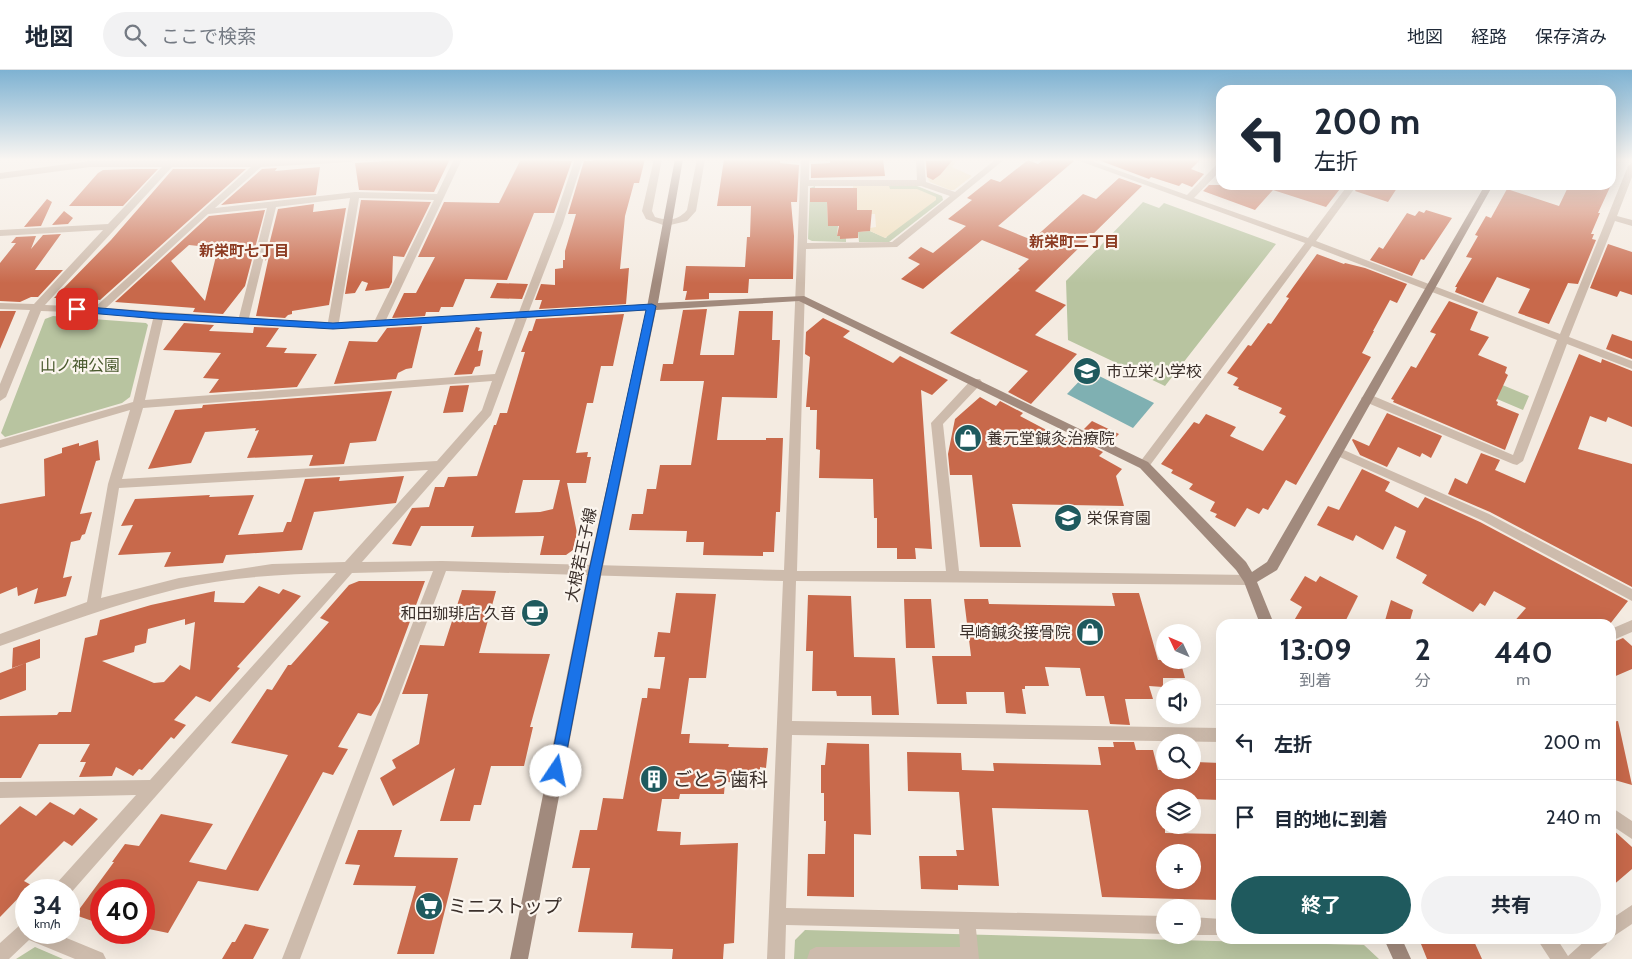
<!DOCTYPE html>
<html lang="ja">
<head>
<meta charset="utf-8">
<style>
	:root { --surface:#fff; --page:#f2f2f3; --text:#1f2937; --muted:#747a83; --line:#e0e1e3; --accent:#1f5a5e }
	body { margin:0; font-family:Cabin,"Noto Sans JP",sans-serif; background:var(--page); color:var(--text); height:100vh; display:flex; flex-direction:column; font-size:19px; white-space:nowrap }
	* { box-sizing:border-box; margin:0 }
	p { font-size:16px; color:var(--muted) }
	.icon { flex:none; width:28px; height:28px; fill:none; stroke:currentColor; stroke-width:2; stroke-linecap:round; stroke-linejoin:round }
	.map { position:relative; flex:1; overflow:hidden }
	.details { position:absolute; left:1216px; top:549px; width:400px; height:325px; display:flex; flex-direction:column; background:var(--surface); border-radius:15px; box-shadow:0 5px 20px #0002 }
	.details>* { flex:none }
	.hud { position:absolute; left:1216px; top:15px; width:400px; height:105px; border-radius:15px; box-shadow:0 5px 20px #0002; background:#fff; color:var(--text); overflow:hidden }
	.needle { width:32px; rotate:314deg }
	.buttons { position:absolute; left:1156px; top:554px; display:grid; gap:10px }
	.buttons a { display:grid; place-items:center; width:45px; height:45px; border-radius:50%; background:var(--surface); box-shadow:0 5px 20px #0002; font-size:25px }
	.speed { position:absolute; left:15px; top:809px; display:flex; gap:10px; font-size:25px; font-weight:700; text-align:center }
	.speed>* { display:grid; place-content:center; width:65px; height:65px; border-radius:50%; background:var(--surface); box-shadow:0 5px 20px #0002; line-height:1 }
	.speed small { font-size:12px; font-weight:400 }
	.speed .limit { border:8px solid #d22; background:#fff; color:#111 }
	.pin { position:absolute; display:grid; place-items:center; width:42px; height:42px; color:#fff; margin:-21px; border-radius:10px; box-shadow:0 2px 8px #0006 }
	.me { position:absolute; width:55px; margin:-28px; rotate:11deg; stroke-linejoin:round; filter:drop-shadow(0 0 4px #0008) }
	.turn { display:flex; align-items:center; gap:18px; height:105px; padding:0 15px; font-size:22px }
	.turn .icon { width:65px; height:65px; stroke-width:2.5 }
	.turn b { display:block; font-size:35px; line-height:42px }
	.eta { display:flex; justify-content:space-evenly; align-items:center; height:85px; text-align:center }
	.eta b { font-size:30px; font-weight:700; line-height:35px }
	.action { display:flex; gap:10px; margin-top:auto; padding:10px 15px }
	.action a { flex:1; height:58px; border-radius:30px; background:var(--accent); color:#fff; font-size:20px; font-weight:700; line-height:58px; text-align:center }
	.action a+a { background:var(--page); color:var(--text) }
	ul { padding:0; list-style:none }
	li { display:flex; align-items:center; gap:15px; height:75px; padding:0 15px; border-top:1px solid var(--line) }
	li div { flex:1 }
	li b { display:block; font-size:19px }
	li em { font-style:normal }
	header { display:flex; align-items:center; gap:30px; box-sizing:border-box; height:70px; padding:0 25px; background:var(--surface); border-bottom:1px solid var(--line) }
	header strong { font-size:24px }
	nav { display:flex; gap:28px; margin-inline-start:auto; font-size:18px }
	.search { width:350px; height:45px; background:var(--page); display:flex; align-items:center; gap:12px; box-sizing:border-box; padding:0 18px; border-radius:28px; color:var(--muted); font-size:19px }
	.map>svg:first-child { display:block }
	.green { fill:#b8c4a0 }
	.sand { fill:#efdcb8 }
	.water { fill:#7fb0b2 }
	.building { fill:#c8694b; fill-rule:evenodd }
	.lines { fill:none; stroke-linecap:round; stroke-linejoin:round }
	.street { fill:#cdbbac; fill-rule:evenodd }
	.secondary { fill:#a18a7d; fill-rule:evenodd }
	.route { fill:#1a73e8; stroke:#114b97 }
	.labels { text-anchor:middle; dominant-baseline:central; stroke-width:4.5; stroke-linejoin:round; paint-order:stroke }
	.far-neighbourhood-label { font-size:15px; font-weight:bold; fill:#8c3b22; stroke:#fbf5ee }
	.park-label { font-size:16px; fill:#4a5a2e; stroke:#fbf5ee }
	.poi-label { font-size:16px; fill:#3b302b; stroke:#fbf5ee; text-anchor:start }
	.street-label { font-size:16px; fill:#3b302b; stroke:#fbf5ee }
	.near-poi-label { font-size:19px; fill:#3b302b; stroke:#fbf5ee; text-anchor:start }
</style>
</head>
<body>
<header>
<strong>地図</strong>
<div class="search"><svg class="icon" aria-label="search" viewBox="0 0 24 24"><circle cx="10" cy="10" r="6"/><path d="M15 15l6 6"/></svg>ここで検索</div>
<nav><a>地図</a><a>経路</a><a>保存済み</a></nav>
</header>
<div class="map">
<svg width="1632" height="889" viewBox="0 0 1632 889">
	<rect width="100%" height="100%" fill="#f4ebe1"/>
	<path class="green" d="M815,116v16h12l1,24h10l-1,10h3v3l6,-1v4l-34,-1 -4,-2 2,-51z
		M889,116h28l25,10 1,4 -54,42h-30l-1,-10 12,-1 16,7 31,-49h-28z
		M1143,132l16,6 5,-5 112,41 -111,142 -97,-46 -2,-59z
		M53,246l93,7 2,2 -18,72 -8,6 -117,34 -4,-4 44,-114z
		M1471,302l58,24 -6,14 -59,-25z
		M805,860l559,15 15,14h-585l1,-19z
		M35,877l28,12h-47z"/>
	<path class="sand" d="M925,89h33l-6,8 20,9 -18,14h-4l-20,-8 -2,-3z
		M853,116h36l1,3h27l19,8v3l-51,38 -15,-7v-3l6,-1 -1,-13h-4v-4h-12v3l-10,1v2l-5,-1 -1,-2 -15,1 -1,-3h30v-7h-30v-2h27z"/>
	<path class="water" d="M1089,301l65,32 -21,25 -66,-34z"/>
	<path class="building" d="M418,89h32l-16,33 -75,-2 -4,-27z
		M521,89l51,2 -18,52h-20l-27,67 -42,-1 -12,28h-12l-2,5h-13l-1,4 -33,2 12,-25h12l19,-36h-17l26,-55 55,1z
		M594,89h51l-6,24h-5l-9,33 -5,53 9,-1 -3,36 -87,5 3,-9h-7l6,-16 14,1v-16l8,-1v-8h2v-9l11,-37h-8l16,-53h9z
		M724,89h56v4l19,2 -2,37h-6l3,34 -1,43h-44l-1,14h-39v6l-24,1 2,-9h-4l3,-25 59,1 2,-30h3l1,-31h-34z
		M830,89h53l2,17 -74,2v-14l19,-1z
		M1044,89h28l2,2 -76,65 34,14 51,-46 13,5 23,-21 23,8 -107,105 31,14 -31,30 42,19 -46,50 -23,-12 20,-21 -78,-38 70,-63 -2,-1 11,-10 -47,-19 -59,49 -22,-10 19,-15 -12,-6 13,-11 12,6 33,-27 -18,-7 24,-19 -5,-2 24,-19 9,3 28,-22 10,4z
		M1102,89h99l-10,10 13,5 -12,13 -10,-4 -3,3 -28,-9 -2,2 -48,-18z
		M953,90l-13,15 -7,5 -6,-3 -1,-16z
		M320,97l-4,28 -95,10 41,-36 15,-1 -2,3z
		M135,99h23l-35,37h-54l29,-33 5,-3z
		M173,99h73l-146,131 -19,-2h-27l57,-58z
		M1209,115h134l-17,22 -53,-17 -18,20 -52,-19z
		M1359,115h40l-11,17 -33,-11z
		M1569,115h42l-13,28h2l-9,21h3l-2,5 4,1 -18,44 -10,-1 -19,41 -31,-11 12,-24 -33,-12 -14,26 -28,-11 2,-5h-2l17,-29 -6,-1 12,-21 -3,-1 11,-19 5,2 16,-29 52,17z
		M810,118h47v22h15l-2,21 -12,1v6l-18,1v-3h-3l2,-10h-11l-1,-24h-17z
		M47,129l5,3 -11,24 -17,1z
		M361,130l70,2 -27,55 -11,-1 -1,26 -3,6 -24,3 3,-8 -6,-2 -7,12 -10,1z
		M314,134l-1,8 33,-4 -17,97 -37,6v3l-4,1 -3,3 -29,-2 13,-60 -4,5 13,-52z
		M265,140l-20,76 -22,28 -30,-2 2,-4 -80,-6 94,-86zM189,175l29,3 -13,53 -34,-40z
		M1426,140l26,8 -28,42 -3,-1 -9,17 -42,-16 9,-13 4,2 24,-36 8,3 4,-5 5,2z
		M64,141l9,7 -5,6 -16,1z
		M61,164l-26,36h28l-25,27h-7l-11,5 -20,-1v-38l16,-20h-5l5,-6 20,-1 -5,13 12,-14z
		M1608,174l24,8v43l-12,-4 -3,6 -27,-9z
		M1317,184l27,10 1,-1 20,5 42,16 -10,19 -7,-3 -17,31h1l-12,22 9,4 -75,128 -10,-5 -18,30 -5,-2 -4,6 -12,-6 -12,19 -20,-10 2,-3 -7,-3 5,-9 -26,-13 4,-5 -22,-11 2,-3 -12,-6 33,-42 5,2 7,-10 30,13 -6,9 33,15 23,-35 -7,-3 3,-5 -44,-19 1,-2 -6,-2 5,-7 -11,-5 21,-28 3,1 17,-23 3,1 18,-26 -3,-1z
		M497,213l31,1 -6,15 -32,-1z
		M1449,231l29,11 -8,18 19,7 -11,18 29,12 -2,6 3,2 -12,26 2,1 -1,3 22,9 -14,36 -112,-48 1,-2 -3,-1 20,-33 5,2 20,-34 -6,-2z
		M707,239l-7,46h34l5,-44h34l-1,29h8l-3,58 -55,-1 -5,43h49v-2h17l-3,74h-4l-2,40h-11v4l-60,-1 1,-13h-18l1,-11 -58,-1 3,-16h11l4,-25h9l4,-24h31l13,-84h-44l3,-17h10l10,-54z
		M0,241h16l-16,38z
		M624,244l-11,52h-12l-8,37h-6l-11,50 12,-1 -1,5h4l-5,26h-19l10,50 -4,17 -7,5h-26l4,-19 -73,1 3,-11h-53l-10,20 -19,-2 20,-36 17,-1 6,-20h9l4,-10 29,-1 17,-51h2l4,-12h7l18,-61h-4l8,-21h3l4,-12zM523,410h37l-7,29 -13,3 -25,1z
		M823,248l27,13 -7,6 50,26 7,-7 48,24 -16,15 -11,-5 11,159 -17,-1 1,11h-19v-11h-20v-30h-3l-1,-39 -54,-1 1,-28 -4,-1 1,-39h-7v-3h-4l4,-50 -5,-3 1,-22z
		M184,253l30,2 -5,6 44,2 1,-6 25,1 -13,19 21,1 -3,5 33,1 -20,33 -88,6 10,-14 -16,-1 18,-25 -58,-3z
		M422,256l-10,42 -6,1 -8,4 -2,6 -62,5 15,-43 28,1 10,-14z
		M476,257l4,1 -1,3 3,1 -4,19 5,-1 -3,16 -5,1 -3,7 -18,1z
		M1612,264l20,7v18l-26,-10z
		M1579,284l22,9 1,-4 30,12v56l-24,-10 -2,5 -16,-6 -12,33 54,15v123l-142,-75 -42,-18 7,-16 12,6 14,-31 19,7 -5,10 30,13z
		M469,315l-6,27 -20,1 7,-27z
		M392,321l-16,50 -26,2 -6,21 -35,2 4,-11 -66,3 12,-28 -4,1 1,-3 -51,4 -14,31 -43,6 27,-59 27,-2 1,-3z
		M980,327l16,9 4,-5 23,12 -3,3 51,27 4,-5 28,14 -4,4 23,13 -6,7 8,30 -112,-2 9,43h-41l-8,-72h-22l-2,-21 7,-35z
		M1387,343l55,23 -11,22 -9,-5 -2,4 -22,-10 -11,20 -27,-12 -8,-15 1,-1 16,7z
		M1092,351l27,13 -8,8 -27,-13z
		M98,370l2,20 -4,1 -16,53 12,-2 -7,22 -3,1 -2,5 -9,2 -8,36 9,-2 -6,20 -32,8 4,-16 -20,8 -1,-9 -17,7v-90l45,-8 -1,-37 18,-6v-5l17,-5v3z
		M1362,399l28,13 -5,9 33,17 7,-11 55,25 148,79 -18,23h-98l14,-16 -32,-17 -9,15 -5,-3 -7,9 -51,-29 5,-8 -31,-17 10,-27 -11,-5 -12,24 -27,-15 -3,6 -36,-16 11,-19 11,4z
		M404,406l-8,27 -82,9 -12,38 -76,5 -3,8 -59,4 7,-15 -53,3 15,-30 -12,1 14,-27 75,-4 -1,2 45,-2 -16,40 45,-3 4,-10h4l14,-43 35,-2 -1,4z
		M1305,506l11,6 4,-6 38,20 -14,28h-52l10,-17 -12,-7z
		M359,511h66l-45,121 -9,14 -13,-3 -20,34 10,2 -15,26 -10,-3 -65,119 -60,-10 -30,52 -24,-5v-38h-43v34l-26,-9 39,-53h-2l13,-18 14,2 22,-32 52,10 -24,38 37,8 62,-115 -57,-12 36,-54 5,1 16,-25h3l38,-43 -9,-4 29,-33z
		M259,516l20,8 4,-5 18,7 -64,71 3,1 -30,34 -14,-6 -22,24 12,5 -12,14 -3,-2 -29,33 -3,-1 -6,7 -17,-9 -4,9 -33,1 7,-15h-6l10,-18h-51l-18,34h-21v-62l57,-1 2,-3h12l14,-74 12,-3 3,-15 51,-15 64,-14 -1,11 30,1zM185,549v6l10,-3 -5,48 -10,-5 -16,17 -10,1 -52,-22 32,-9 1,-6 11,-3 2,-14z
		M462,520l34,1 -17,62 71,1 -20,73h3l-9,39h-33l-10,39h-7l-4,16h-30l15,-53 -62,38 -13,-28 16,-10 -4,-8 27,-16 9,-50h-26l18,-49 24,1z
		M676,523l40,1 -10,84h-17l-8,56h9l-1,9 40,1 -1,3 40,1 -2,20 -6,-1v16l-35,-1 -1,12h-44l-1,5h-17l-5,32 24,1 -1,13 58,-2 -4,100 -10,1 -1,15h-51l1,-10 -42,-1 2,-15 -55,-1 12,-64h-18l8,-38h17l6,-32 20,1 19,-101h5l1,-10 12,1 5,-32h-11l4,-25 12,1z
		M1112,523h27l19,67h22l5,18h-22v9l-14,-1 4,13h-28l5,26 -20,-1 -6,-28h-18l-6,-28 -35,-1 4,19h-24v3h-3l4,25 -20,-1 -2,-21h-38l1,12h-30l-5,-48h39l-7,-57h24l1,5 126,2z
		M808,525l43,1 3,61 41,1 4,57h-27l-1,-19h-34l-1,-5h-24l1,-40h-7z
		M904,529h27l4,49h-29z
		M1391,530l22,10 -4,14h-25z
		M1623,568l9,8v23l-21,9v-35z
		M40,569v19l-28,10 1,-20z
		M26,593v27l-26,10v-27z
		M1618,651l14,64 -21,-6v-57z
		M1113,672h21l2,8h17l5,20h39l-2,-8 26,1v37l-56,-2v35l56,1v66l-119,-3 -14,-87 -96,-2 7,78 -41,-1v5l-37,-1 -2,-33h38l-1,-6h8l-5,-58 -51,-1 -1,-39 54,1 1,17 32,1 -1,-8 108,2 -3,-18h16zM1165,782h27v28h-27z
		M827,673l42,1 2,91 -17,-1v63l-47,-1 1,-42h17l1,-33h-2v-28h-3v-28h4z
		M50,732l24,13 6,-7 18,11 -26,27 -8,-5 -40,40 7,4 -31,32v-92l20,-19 16,10z
		M1611,758l21,19v22l-21,18z
		M358,760h44l-8,27 64,1 -24,96h-37l19,-68 -63,-1 7,-20 -15,-1z
		M245,854l24,5 -16,30h-31l10,-17h3z
		M1419,869h54l9,20h-55z"/>
	<g class="lines">
		<path class="street" d="M170,89h5l1,2 179,-2 -4,3 -90,5 -46,41 140,-16 82,2 17,-35h8l-76,161 133,-8 34,-89 22,-64h8l-20,64 -34,88 123,-7 5,3 -5,3 -125,8 -36,97 -129,147 80,-1 342,9 17,-411h8v21h108l-1,-21h8l2,23 29,10 41,-33h9l-108,88 -91,2 -9,322h149l-15,-148 41,-44h8l2,3 -2,3 -37,39 16,147 291,4 5,1 2,4 -2,4 -5,1 -454,-4 -4,140 429,7v14l-429,-7 -6,173 379,8v18l-189,-5 3,30h-172l3,-9 6,-3h144l-1,-18 -173,-4 -1,34h-18l16,-378 -337,-10 -146,388h-18l151,-388 -81,2 -283,322v-5h-15l2,-6 80,-89 -136,3v-16l150,-2 186,-207c-53,1 -107,4 -159,16 -61,15 -118,36 -177,57v-12l87,-32 21,-118 22,-74 -130,38v-8l133,-38 20,-83 -56,-6 -56,-2 -35,86 -6,4v-17l30,-74 -30,-1v-6l34,1 69,-74 -103,6v-6l108,-6 54,-57h-72l-90,12v-6l90,-12h77zM172,97h79l-156,140 -50,-2zM808,116h113l29,10 -58,46 -85,1zM350,128l-22,124 -79,-4 27,-111zM359,128l75,2 -59,120 -36,2zM267,138l-28,109 -133,-9 102,-94zM516,248l-21,56 -350,26 18,-80 170,9zM492,311l-10,29 -45,51 -315,18 21,-71zM428,400l-83,92 -73,2 -93,14 -78,20 18,-110z
			M654,89h8l-10,52 3,6c12,4 23,4 32,-7l10,-51h8l-9,52 -9,10 -21,5 -20,-7 -4,-8z
			M1074,89h12l101,36 31,-32 3,-1v8l-27,28 114,40 40,-53h9l-41,56 244,93 68,-168 4,-3v14l-15,39 15,4v6l-17,-5 -46,116 63,24v8l-65,-25 -44,117 -6,4 -4,-1 -150,-63 -2,-3 6,-4 4,1 142,60 44,-115 -245,-94 -164,222h-8l-2,-3 2,-3 165,-219z
			M1337,377l152,67 143,75v12l-151,-81 -148,-66 -2,-3z
			M1632,550v12l-21,9v-12z
			M1611,737l21,14v18l-21,-14z
			M1632,835v19l-21,14v-19z
			M1192,847l29,2v16h-29z
			M26,852v10h26l51,21 3,6h-31l-46,-19 -20,19h-9v-16l20,-18z
			M1537,869h20l11,17 19,-17h22l-3,6 -16,14h-40z"/>
		<path class="secondary" d="M675,89h8l-25,144 146,-7 344,166 98,100 6,10 15,-10 218,-377h8l-216,385 -20,12 17,42h-14l-16,-42 -8,-12 -96,-102 -341,-167 -143,9 -54,261 -74,388h-18l78,-388 59,-264z
			M1384,869h18l9,20h-18z"/>
	</g>
	<linearGradient id="sky" x2="0" y2="1"><stop stop-color="#7eb2d2"/><stop offset="0.42" stop-color="#faf6f2"/><stop offset="1" stop-color="#faf6f2" stop-opacity="0"/></linearGradient>
	<rect width="1632" height="213" fill="url(#sky)"/>
	<path class="route" d="M652,234l4,2 -55,265 -38,200 -2,4 -5,2 -5,-2 -2,-4 40,-200 57,-261 -313,19 -174,-10 -82,-7 -5,-3 5,-3 82,7 174,10z"/>
	<defs>
		<g id="school-disc" transform="scale(1.4375)"><circle r="9.5" fill="#1f5a5e" stroke="#fbf5ee"/><path d="M0-5L7-2L0 1L-7-2ZM-4 1L0 2.5L4 1V4Q0 6-4 4Z" fill="#fff"/></g>
		<g id="shop-disc" transform="scale(1.4375)"><circle r="9.5" fill="#1f5a5e" stroke="#fbf5ee"/><path d="M-5-2.5h2.3a2.7 3.5 0 0 1 5.4 0H5L5.5 6h-11ZM-1.5-2.5h3a1.5 2.3 0 0 0-3 0Z" fill="#fff"/></g>
		<g id="cafe-disc" transform="scale(1.4375)"><circle r="9.5" fill="#1f5a5e" stroke="#fbf5ee"/><path d="M-5.5-4.5H6V0H3Q3 3.5 0 3.5H-2.5Q-5.5 3.5-5.5 0ZM3-3.2v2h1.7v-2ZM-6 4.5H4V6H-6Z" fill="#fff"/></g>
		<g id="building-disc" transform="scale(1.4375)"><circle r="9.5" fill="#1f5a5e" stroke="#fbf5ee"/><path d="M-4-6H4V6H1V3H-1V6H-4ZM-2.5-4.3h1.7v1.8h-1.7ZM.8-4.3h1.7v1.8H.8ZM-2.5-1h1.7V.8h-1.7ZM.8-1h1.7V.8H.8Z" fill="#fff"/></g>
		<g id="supermarket-disc" transform="scale(1.4375)"><circle r="9.5" fill="#1f5a5e" stroke="#fbf5ee"/><path d="M-6-5.5h2.5l.6 2H6L4.5 2H-2.5L-4.4-4H-6ZM-1.5 3.2a1.3 1.3 0 1 0 .1 0ZM3 3.2a1.3 1.3 0 1 0 .1 0Z" fill="#fff"/></g>
	</defs>
	<g fill-rule="evenodd">
		<use href="#school-disc" x="1087" y="301"/>
		<use href="#shop-disc" x="968" y="368"/>
		<use href="#school-disc" x="1068" y="448"/>
		<use href="#cafe-disc" x="535" y="543"/>
		<use href="#shop-disc" x="1090" y="562"/>
		<use href="#building-disc" x="654" y="709"/>
		<use href="#supermarket-disc" x="429" y="836"/>
	</g>
	<g class="labels">
		<g class="far-neighbourhood-label">
			<text x="1074" y="172">新栄町二丁目</text>
			<text x="244" y="181">新栄町七丁目</text>
		</g>
		<g class="park-label">
			<text x="80" y="295">山ノ神公園</text>
		</g>
		<g class="poi-label">
			<text x="1106" y="301">市立栄小学校</text>
			<text x="987" y="368">養元堂鍼灸治療院</text>
			<text x="1087" y="448">栄保育園</text>
			<text x="516" y="543" text-anchor="end">和田珈琲店 久音</text>
			<text x="1071" y="562" text-anchor="end">早崎鍼灸接骨院</text>
		</g>
		<g class="street-label">
			<text transform="translate(581 485) rotate(-78)">大根若王子線</text>
		</g>
		<g class="near-poi-label">
			<text x="673" y="709">ごとう歯科</text>
			<text x="448" y="836">ミニストップ</text>
		</g>
	</g>
</svg>
<div class="buttons">
<a><svg class="needle" viewBox="-14 -14 28 28"><path d="M0-13l5 13h-10z" fill="#e53935"/><path d="M0 13l5-13h-10z" fill="#747a83"/></svg></a>
<a><svg class="icon" aria-label="sound" viewBox="0 0 24 24"><path d="M4 9h4l5-4v14l-5-4H4zM17 9q2 3 0 6"/></svg></a>
<a><svg class="icon" aria-label="search" viewBox="0 0 24 24"><circle cx="10" cy="10" r="6"/><path d="M15 15l6 6"/></svg></a>
<a><svg class="icon" aria-label="layers" viewBox="0 0 24 24"><path d="M12 4l9 5-9 5-9-5zM3 14l9 5 9-5"/></svg></a>
<a>+</a>
<a>−</a>
</div>
<div class="speed"><div>34<small>km/h</small></div><div class="limit">40</div></div>
<div class="pin" style="left:77px;top:239px;background:#d93025"><svg class="icon" aria-label="arrive" viewBox="0 0 24 24"><path d="M6 21V4h12l-3 4 3 4H6"/></svg></div>
<svg class="me" style="left:556px;top:701px" viewBox="-20 -20 40 40"><circle r="19" fill="#fff"/><path d="M0-13L10 11 0 6-10 11z" fill="#1a73e8"/></svg>
<div class="hud">
<div class="turn"><svg class="icon" aria-label="left" viewBox="0 0 24 24"><path d="M17 20v-9H6M10 6l-5 5 5 5"/></svg><div><b>200 m</b>左折</div></div>
</div>
<section class="details">
<div class="eta">
<div><b>13:09</b><p>到着</p></div>
<div><b>2</b><p>分</p></div>
<div><b>440</b><p>m</p></div>
</div>
<ul>
<li><svg class="icon" aria-label="left" viewBox="0 0 24 24"><path d="M17 20v-9H6M10 6l-5 5 5 5"/></svg><div><b>左折</b></div><em>200 m</em></li>
<li><svg class="icon" aria-label="arrive" viewBox="0 0 24 24"><path d="M6 21V4h12l-3 4 3 4H6"/></svg><div><b>目的地に到着</b></div><em>240 m</em></li>
</ul>
<div class="action"><a>終了</a><a>共有</a></div>
</section>
</div>
</body>
</html>
